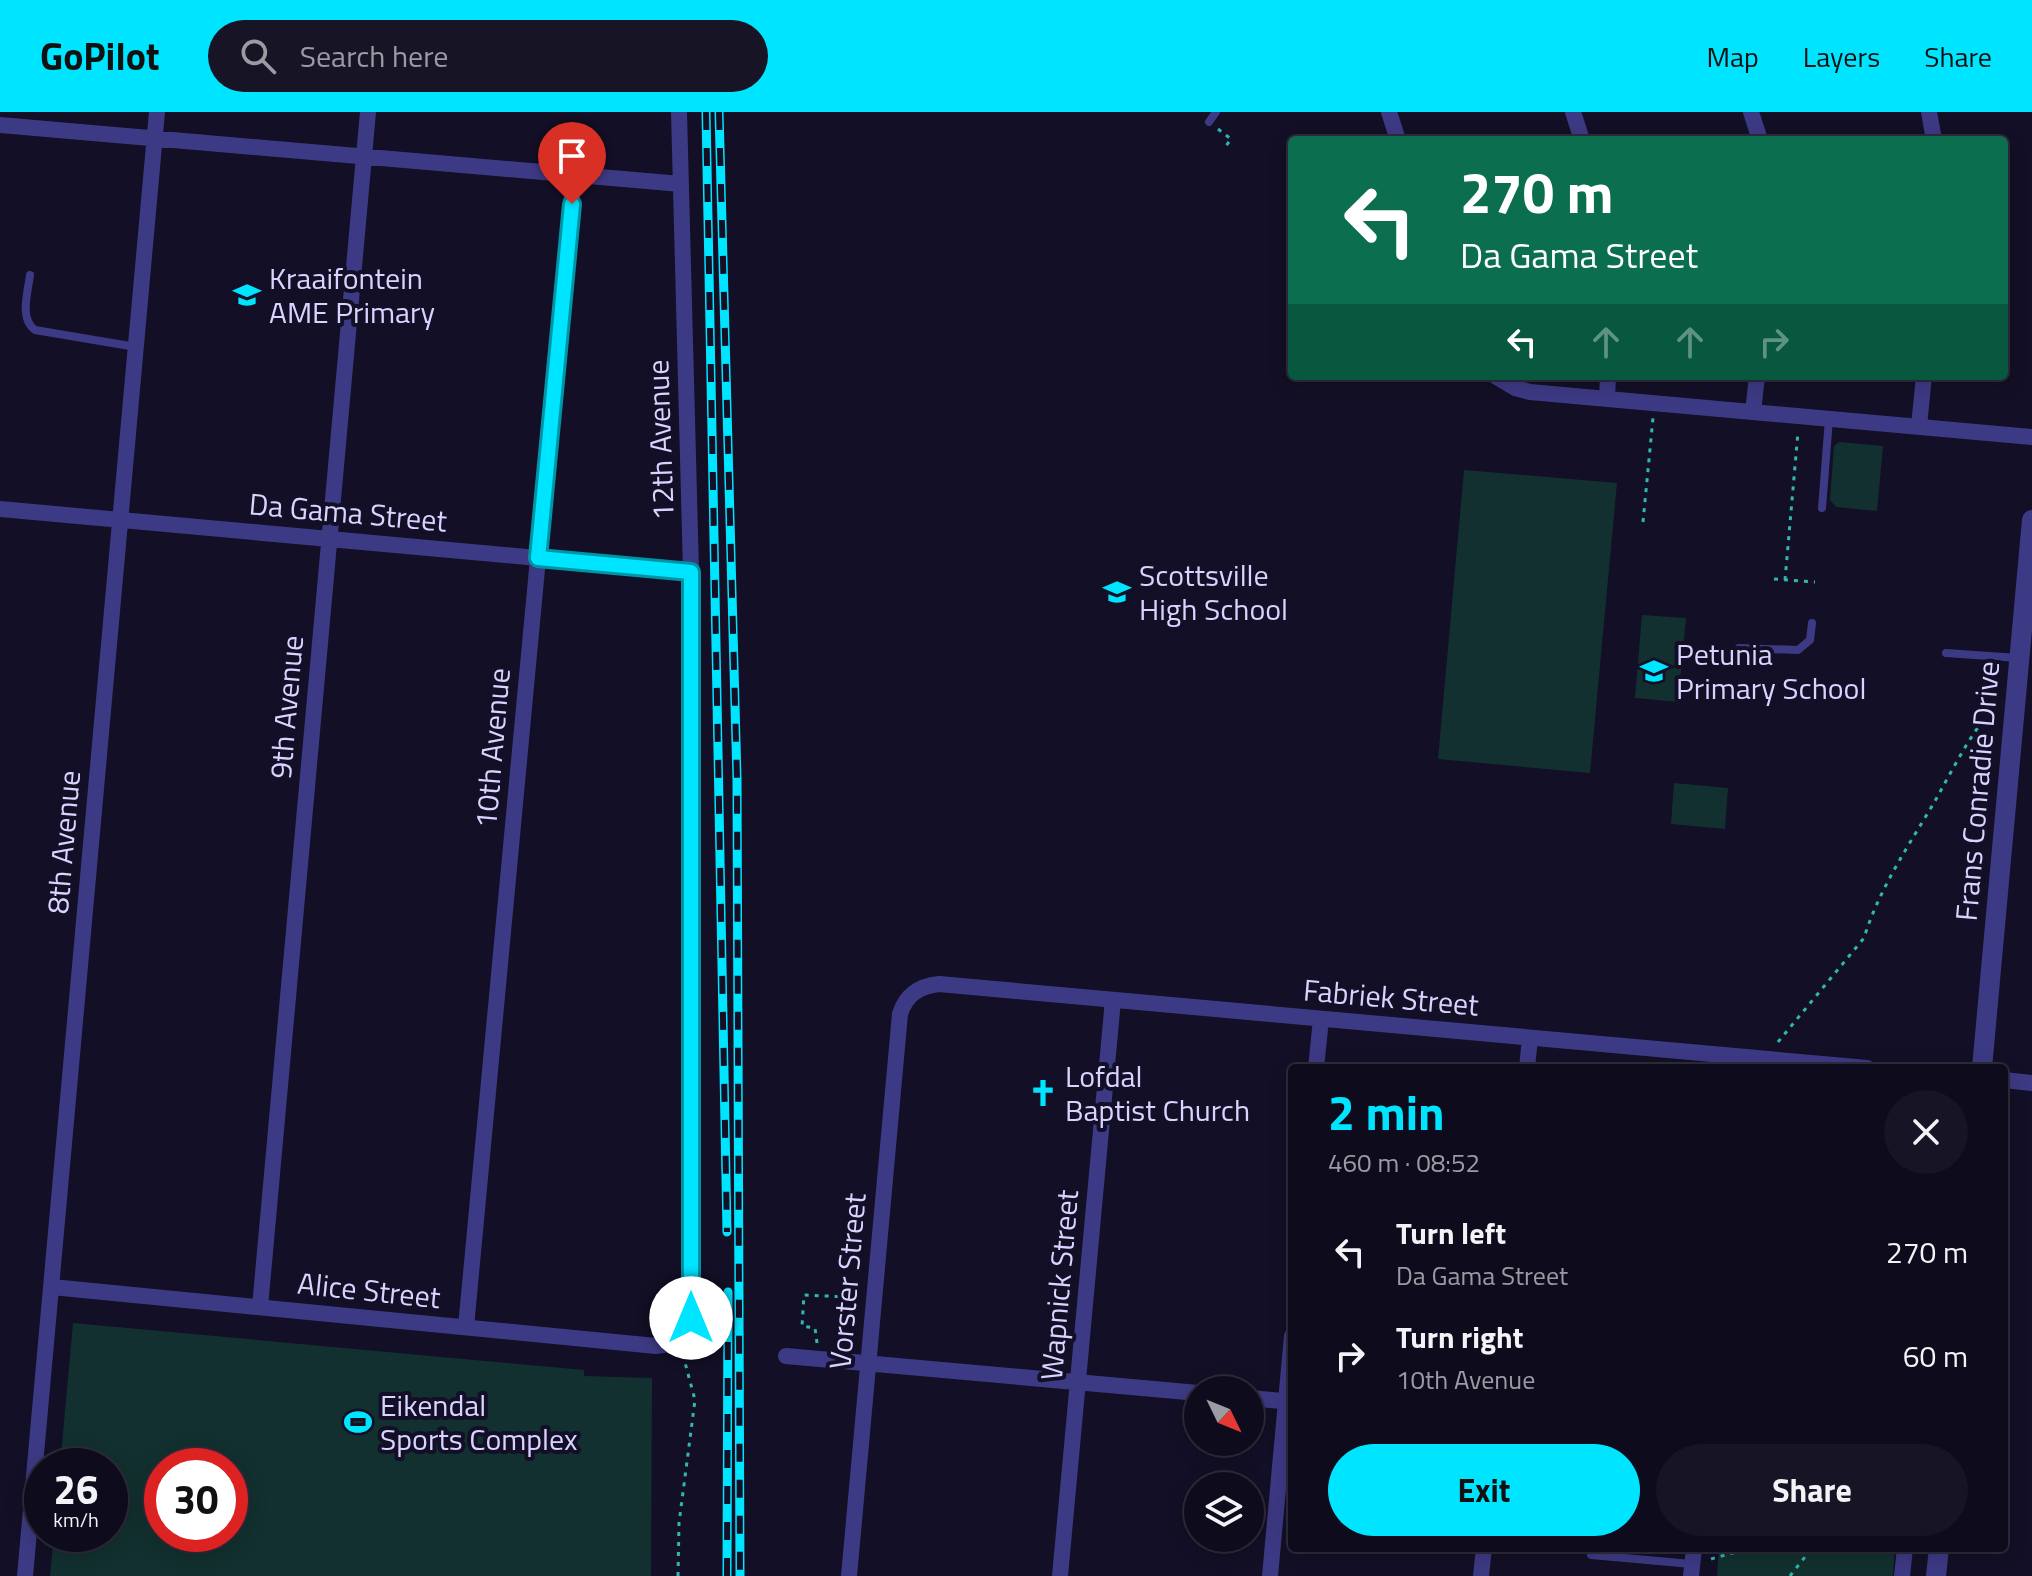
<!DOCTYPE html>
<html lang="en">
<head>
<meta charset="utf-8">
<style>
	:root { --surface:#0e0b1c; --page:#171425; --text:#f1f3f6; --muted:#9b9ba3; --line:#2e2b3b; --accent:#00e5ff }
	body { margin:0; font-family:"Titillium Web",sans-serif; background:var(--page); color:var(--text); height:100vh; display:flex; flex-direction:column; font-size:30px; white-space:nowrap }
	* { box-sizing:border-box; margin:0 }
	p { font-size:26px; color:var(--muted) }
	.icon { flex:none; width:44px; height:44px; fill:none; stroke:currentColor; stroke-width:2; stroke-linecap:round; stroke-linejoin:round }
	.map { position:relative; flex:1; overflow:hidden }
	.panel { position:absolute; left:1288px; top:952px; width:720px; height:488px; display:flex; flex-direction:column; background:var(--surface); border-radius:8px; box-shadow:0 4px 20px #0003,0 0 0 2px var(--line) }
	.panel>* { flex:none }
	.guide { position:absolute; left:1288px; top:24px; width:720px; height:244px; border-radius:8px; box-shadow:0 4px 20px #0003,0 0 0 2px var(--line); background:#0b6e4f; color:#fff; overflow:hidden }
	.needle { width:52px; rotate:133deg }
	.buttons { position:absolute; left:1184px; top:1264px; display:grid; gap:16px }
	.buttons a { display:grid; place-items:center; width:80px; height:80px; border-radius:50%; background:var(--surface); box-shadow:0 4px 20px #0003,0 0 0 2px var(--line); font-size:40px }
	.speed { position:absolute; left:24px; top:1336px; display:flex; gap:16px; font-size:40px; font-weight:700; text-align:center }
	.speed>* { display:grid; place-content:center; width:104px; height:104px; border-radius:50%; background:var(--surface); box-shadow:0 4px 20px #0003,0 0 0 2px var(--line); line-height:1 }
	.speed small { font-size:20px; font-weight:400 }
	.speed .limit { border:12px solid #d22; background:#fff; color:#111 }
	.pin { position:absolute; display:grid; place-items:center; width:68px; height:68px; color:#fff; margin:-82px -34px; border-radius:50% 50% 50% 0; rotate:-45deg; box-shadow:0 0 8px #0007 }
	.pin .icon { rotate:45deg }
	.me { position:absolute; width:88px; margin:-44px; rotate:0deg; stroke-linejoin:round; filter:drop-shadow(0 0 6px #0008) }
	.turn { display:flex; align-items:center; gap:28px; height:168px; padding:0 40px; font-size:36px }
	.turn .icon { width:104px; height:104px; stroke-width:2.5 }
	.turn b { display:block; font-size:56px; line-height:68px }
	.lanes { display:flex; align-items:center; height:76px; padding:0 40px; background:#0003; justify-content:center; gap:40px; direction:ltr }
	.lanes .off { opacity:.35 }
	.round { display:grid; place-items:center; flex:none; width:84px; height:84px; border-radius:42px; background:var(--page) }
	.headline { display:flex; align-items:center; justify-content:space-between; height:136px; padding:0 40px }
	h1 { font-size:48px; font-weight:700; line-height:60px; color:var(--accent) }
	.cta { display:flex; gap:16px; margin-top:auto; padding:16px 40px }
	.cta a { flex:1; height:92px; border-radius:48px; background:var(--accent); color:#111; font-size:32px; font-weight:700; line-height:92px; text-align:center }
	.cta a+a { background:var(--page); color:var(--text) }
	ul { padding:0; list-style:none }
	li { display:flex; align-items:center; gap:24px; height:104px; padding:0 40px }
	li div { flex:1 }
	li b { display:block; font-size:30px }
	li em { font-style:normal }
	header { display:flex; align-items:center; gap:48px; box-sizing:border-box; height:112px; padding:0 40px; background:var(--accent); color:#111 }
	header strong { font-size:38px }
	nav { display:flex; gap:44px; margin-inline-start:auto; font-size:28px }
	.search { width:560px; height:72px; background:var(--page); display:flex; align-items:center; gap:20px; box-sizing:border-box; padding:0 28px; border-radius:44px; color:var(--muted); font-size:30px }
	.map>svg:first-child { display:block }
	.green { fill:#12302f; fill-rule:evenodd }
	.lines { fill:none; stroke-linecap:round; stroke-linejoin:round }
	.path { stroke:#2fb8b0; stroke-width:3; stroke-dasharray:4 6; stroke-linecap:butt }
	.service { stroke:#3d3a85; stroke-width:8 }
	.minor { stroke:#3d3a85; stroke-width:16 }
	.tertiary { stroke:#3d3a85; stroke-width:20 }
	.rail-casing { stroke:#00e5ff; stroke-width:9 }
	.rail { stroke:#130f26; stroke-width:6; stroke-dasharray:18; stroke-linecap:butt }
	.route-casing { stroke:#0095a6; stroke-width:20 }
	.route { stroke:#00e5ff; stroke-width:14 }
	.labels { text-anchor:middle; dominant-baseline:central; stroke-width:8; stroke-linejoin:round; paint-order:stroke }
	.poi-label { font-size:30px; fill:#d9d4ff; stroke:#130f26; text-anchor:start }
	.street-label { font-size:30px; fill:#d9d4ff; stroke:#130f26 }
</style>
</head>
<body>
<header>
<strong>GoPilot</strong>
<div class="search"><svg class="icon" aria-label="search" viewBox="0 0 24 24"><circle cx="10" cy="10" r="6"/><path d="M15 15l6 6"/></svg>Search here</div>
<nav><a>Map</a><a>Layers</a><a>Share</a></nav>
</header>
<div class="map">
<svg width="2032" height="1464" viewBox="0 0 2032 1464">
	<rect width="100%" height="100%" fill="#130f26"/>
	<path class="green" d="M1839,330l44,4 -6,65 -41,-4 -6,-7 4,-54z
		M1464,358l153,13 -27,290 -152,-14z
		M1642,503l44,3 -8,84 -43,-4z
		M1674,671l54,5 -3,41 -54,-5z
		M73,1211l511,47v6l68,2 -1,198h-601l4,-42h56v-68h-50zM230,1354v68h-68v-68z
		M1719,1436h176l-2,28h-176z"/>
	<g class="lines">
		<path class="path" d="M1218,17l13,10 -5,7
			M1643,410l10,-104
			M1774,467l41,3
			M1785,468l13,-148
			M1778,930l86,-104c15,-49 45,-93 71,-137 18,-32 35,-67 59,-94
			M817,1231l-2,-15 -13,-2 2,-31 44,2 -6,30
			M1711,1447l39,-11
			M678,1464l1,-53 16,-123 -12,-45
			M1790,1464l22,-28"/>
		<path class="service" d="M1209,10l7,-10
			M30,163c-2,17 -11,44 5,55l101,17
			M1822,396l7,-89
			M1739,536l59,2 12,-10 2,-17
			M1946,541l72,5
			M1591,1443l101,9"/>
		<path class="minor" d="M1389,0l9,28
			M1573,0l9,28
			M1751,0l9,28
			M1929,0l5,28
			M0,13l681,59
			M1495,264l20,12 15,4 502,45
			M1607,286l1,-22
			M1753,300l4,-36
			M1919,314l5,-50
			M0,397l691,63
			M1316,956l5,-49
			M1527,956l3,-30
			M2004,968l28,3
			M52,1175l604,59c19,-1 31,-10 35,-28v-746l-12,-460
			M260,1195l108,-1195
			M466,1215l108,-1153
			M786,1244l412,37
			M1250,1286l42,4
			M25,1464l132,-1464
			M849,1464l51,-562c6,-19 19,-28 39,-30l928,84
			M1060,1464l53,-576
			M1270,1464l22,-240
			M1481,1464l3,-28
			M1691,1464l3,-28
			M1902,1464l3,-28"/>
		<path class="tertiary" d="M1982,956l50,-548
			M1936,1464l3,-28"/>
		<g class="rail-casing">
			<path id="rail" d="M706,0l21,1120
				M719,0l18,667 3,797
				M727,1464l1,-284"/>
		</g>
		<use href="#rail" class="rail"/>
	</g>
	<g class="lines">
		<g class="route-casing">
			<path id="route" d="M572,92l-34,354 153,14v746"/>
		</g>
		<use href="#route" class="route"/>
	</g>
	<defs>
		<g id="school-bare" transform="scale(2.16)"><path d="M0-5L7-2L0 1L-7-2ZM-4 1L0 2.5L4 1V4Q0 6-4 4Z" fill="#00e5ff" stroke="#130f26" stroke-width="2.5" paint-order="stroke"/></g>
		<g id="church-bare" transform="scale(2.16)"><path d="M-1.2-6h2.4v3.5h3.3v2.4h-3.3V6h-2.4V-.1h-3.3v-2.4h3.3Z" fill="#00e5ff" stroke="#130f26" stroke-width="2.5" paint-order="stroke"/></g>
		<g id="stadium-bare" transform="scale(2.16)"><path d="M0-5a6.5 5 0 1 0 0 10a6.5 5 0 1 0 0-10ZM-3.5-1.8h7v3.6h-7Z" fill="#00e5ff" stroke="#130f26" stroke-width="2.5" paint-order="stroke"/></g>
	</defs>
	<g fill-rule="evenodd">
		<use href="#school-bare" x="247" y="183"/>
		<use href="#school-bare" x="1117" y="480"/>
		<use href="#school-bare" x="1654" y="559"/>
		<use href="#church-bare" x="1043" y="981"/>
		<use href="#stadium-bare" x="358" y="1310"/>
	</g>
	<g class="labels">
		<g class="poi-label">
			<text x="269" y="166">Kraaifontein<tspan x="269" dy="34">AME Primary</tspan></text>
			<text x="1139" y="463">Scottsville<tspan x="1139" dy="34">High School</tspan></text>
			<text x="1676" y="542">Petunia<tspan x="1676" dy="34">Primary School</tspan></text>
			<text x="1065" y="964">Lofdal<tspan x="1065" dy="34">Baptist Church</tspan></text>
			<text x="380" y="1293">Eikendal<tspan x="380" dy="34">Sports Complex</tspan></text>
		</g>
		<g class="street-label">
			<text transform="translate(660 328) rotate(-92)">12th Avenue</text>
			<text transform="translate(348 400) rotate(5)">Da Gama Street</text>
			<text transform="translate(286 595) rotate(-85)">9th Avenue</text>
			<text transform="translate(492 636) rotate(-85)">10th Avenue</text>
			<text transform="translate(1977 679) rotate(-85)">Frans Conradie Drive</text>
			<text transform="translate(63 730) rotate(-85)">8th Avenue</text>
			<text transform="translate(1391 885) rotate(5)">Fabriek Street</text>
			<text transform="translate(847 1169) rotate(-85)">Vorster Street</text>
			<text transform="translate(1059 1173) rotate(-85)">Wapnick Street</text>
			<text transform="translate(369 1178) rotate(6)">Alice Street</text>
		</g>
	</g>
</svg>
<div class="buttons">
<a><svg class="needle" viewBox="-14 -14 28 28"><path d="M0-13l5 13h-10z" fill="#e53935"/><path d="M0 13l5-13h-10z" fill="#9b9ba3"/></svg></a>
<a><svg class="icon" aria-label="layers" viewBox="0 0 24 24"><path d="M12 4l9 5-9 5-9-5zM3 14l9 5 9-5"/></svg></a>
</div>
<div class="speed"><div>26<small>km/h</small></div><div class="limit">30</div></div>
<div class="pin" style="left:572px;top:92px;background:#d93025"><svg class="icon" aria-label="arrive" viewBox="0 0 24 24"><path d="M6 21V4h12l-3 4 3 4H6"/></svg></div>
<svg class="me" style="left:691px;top:1206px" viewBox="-20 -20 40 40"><circle r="19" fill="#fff"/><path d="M0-13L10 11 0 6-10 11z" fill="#00e5ff"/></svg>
<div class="guide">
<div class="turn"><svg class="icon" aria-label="left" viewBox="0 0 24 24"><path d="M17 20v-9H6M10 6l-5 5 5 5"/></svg><div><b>270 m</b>Da Gama Street</div></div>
<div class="lanes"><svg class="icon" aria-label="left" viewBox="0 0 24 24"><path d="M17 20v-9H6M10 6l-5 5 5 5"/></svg><svg class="icon off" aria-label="ahead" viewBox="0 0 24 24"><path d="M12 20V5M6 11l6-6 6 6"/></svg><svg class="icon off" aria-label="ahead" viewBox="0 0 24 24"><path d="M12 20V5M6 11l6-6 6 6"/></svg><svg class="icon off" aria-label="right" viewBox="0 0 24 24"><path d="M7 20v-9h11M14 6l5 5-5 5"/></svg></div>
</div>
<section class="panel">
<div class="headline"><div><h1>2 min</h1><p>460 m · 08:52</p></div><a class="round"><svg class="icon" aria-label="close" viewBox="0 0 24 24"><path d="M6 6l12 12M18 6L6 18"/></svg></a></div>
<ul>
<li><svg class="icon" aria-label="left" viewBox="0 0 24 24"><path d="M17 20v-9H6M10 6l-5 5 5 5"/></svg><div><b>Turn left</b><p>Da Gama Street</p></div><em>270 m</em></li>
<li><svg class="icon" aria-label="right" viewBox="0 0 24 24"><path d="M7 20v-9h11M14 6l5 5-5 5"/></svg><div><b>Turn right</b><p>10th Avenue</p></div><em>60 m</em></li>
</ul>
<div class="cta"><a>Exit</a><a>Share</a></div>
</section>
</div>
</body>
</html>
